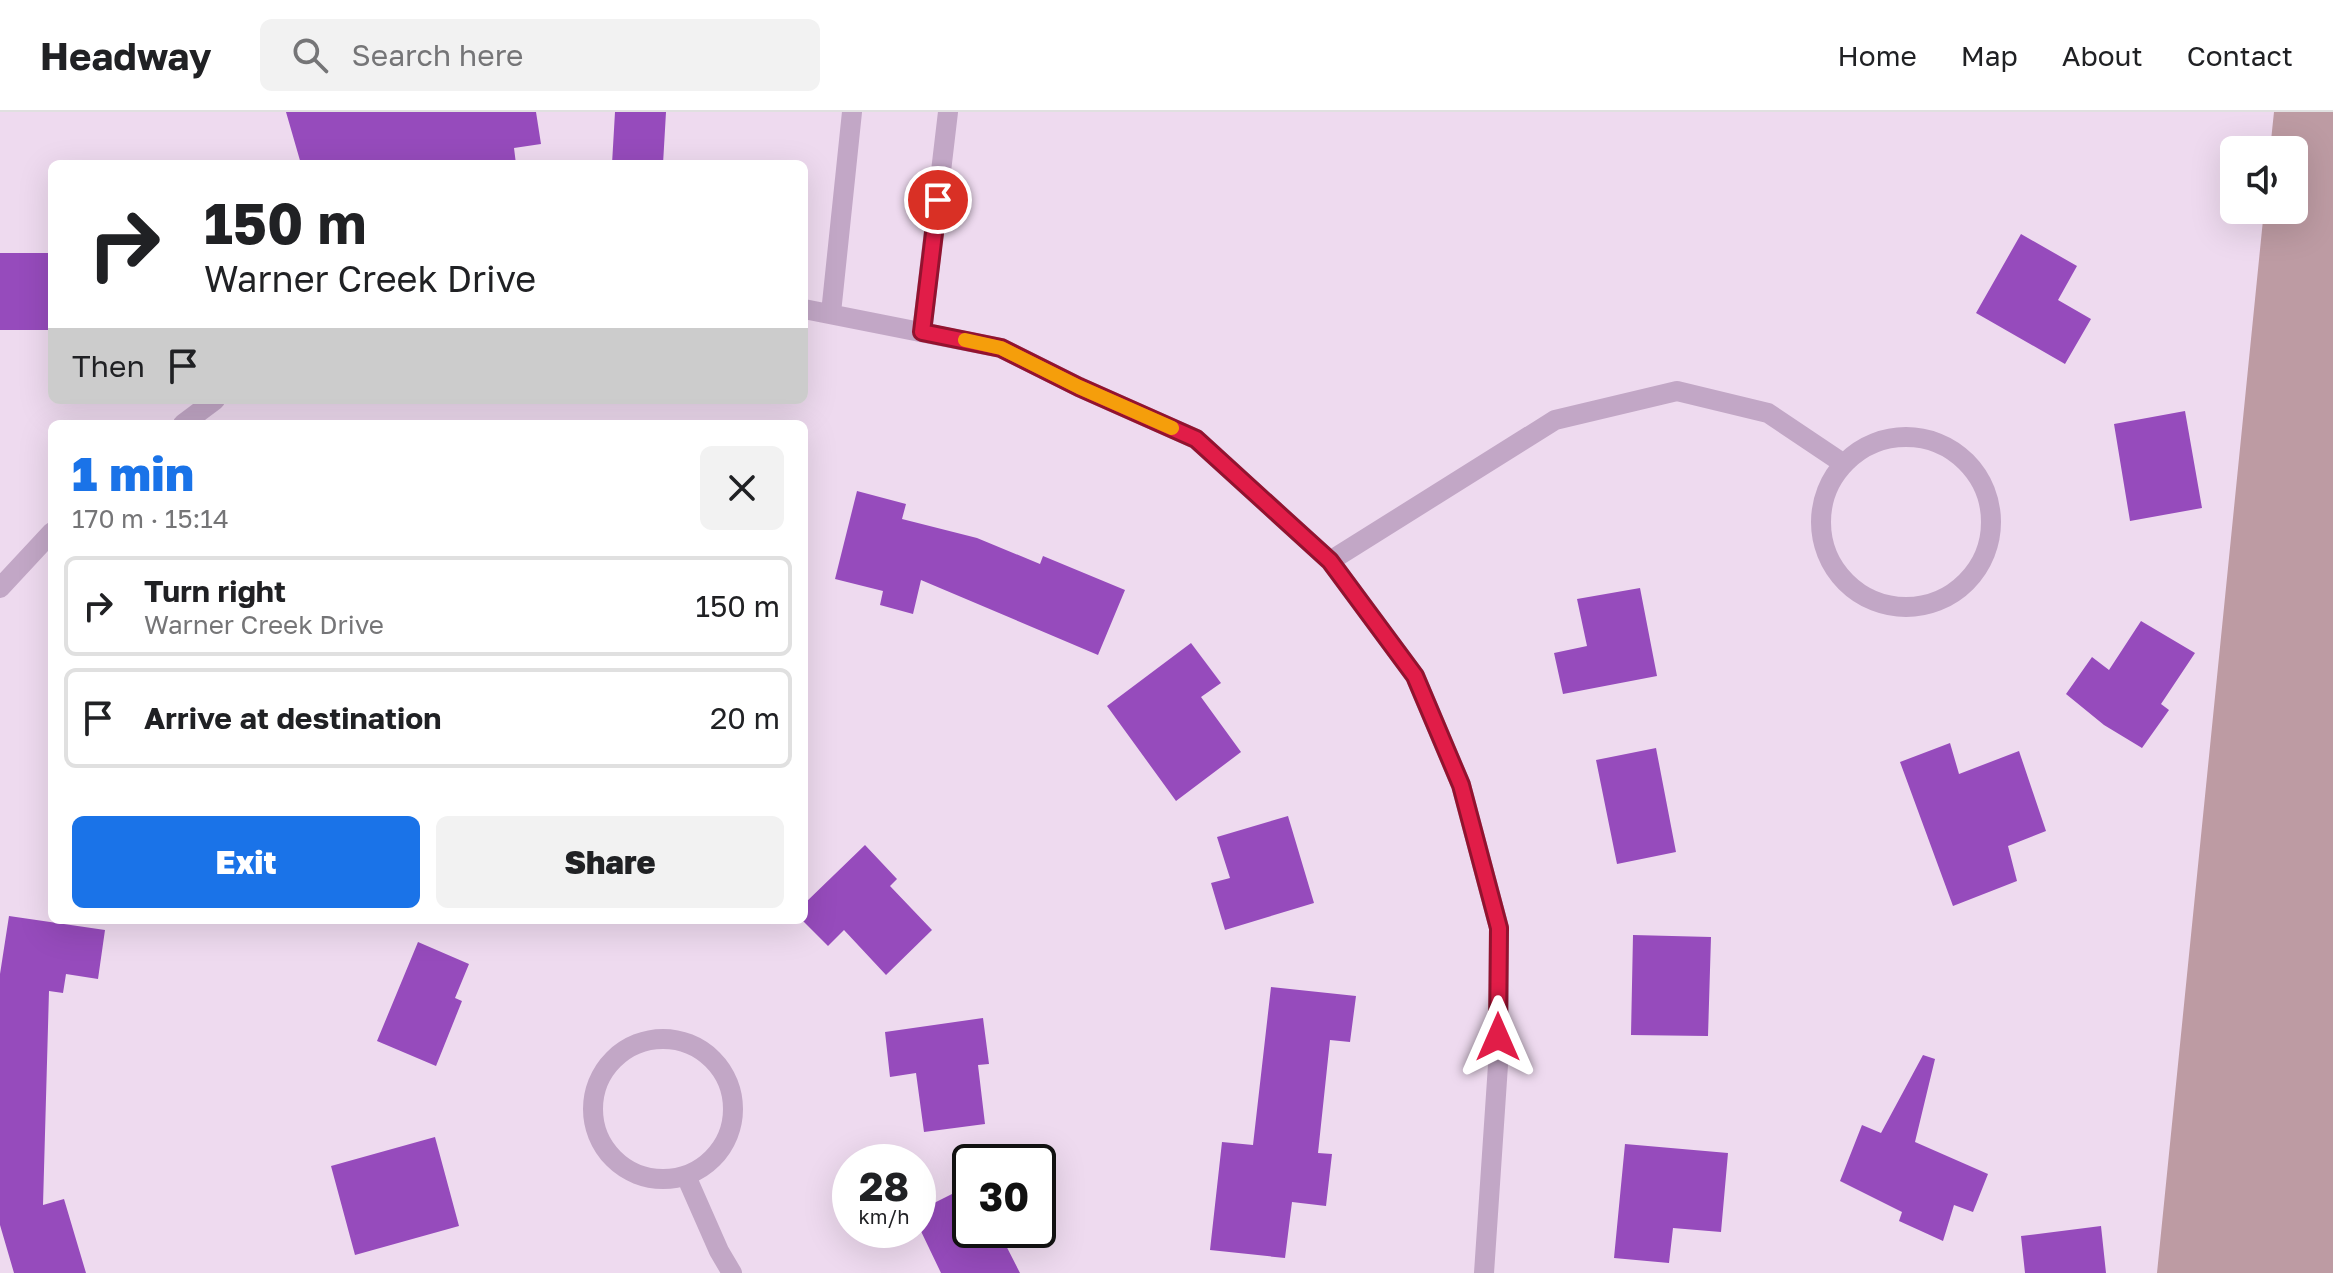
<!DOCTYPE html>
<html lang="en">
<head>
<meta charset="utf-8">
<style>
	:root { --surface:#fff; --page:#f2f2f2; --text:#202124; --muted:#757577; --line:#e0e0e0; --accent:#1a73e8 }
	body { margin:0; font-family:"Golos Text",sans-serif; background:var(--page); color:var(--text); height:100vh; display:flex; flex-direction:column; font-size:30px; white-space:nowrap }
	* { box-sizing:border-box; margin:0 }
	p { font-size:26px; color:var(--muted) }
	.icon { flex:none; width:44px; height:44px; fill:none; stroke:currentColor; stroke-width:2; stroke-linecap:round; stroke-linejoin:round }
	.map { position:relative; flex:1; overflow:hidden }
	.sheet { position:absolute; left:48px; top:308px; width:760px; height:504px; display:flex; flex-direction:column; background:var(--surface); border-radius:12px; box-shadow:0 8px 32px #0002 }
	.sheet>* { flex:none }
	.banner { position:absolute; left:48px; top:48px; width:760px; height:244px; border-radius:12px; box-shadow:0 8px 32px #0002; background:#fff; color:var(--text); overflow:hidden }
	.fabs { position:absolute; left:2220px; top:24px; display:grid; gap:16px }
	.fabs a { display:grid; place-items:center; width:88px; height:88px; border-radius:12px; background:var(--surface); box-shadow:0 8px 32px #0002; font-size:40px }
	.speed { position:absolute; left:832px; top:1032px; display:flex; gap:16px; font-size:40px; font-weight:700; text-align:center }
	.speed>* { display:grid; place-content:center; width:104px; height:104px; border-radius:50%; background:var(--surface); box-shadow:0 8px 32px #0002; line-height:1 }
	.speed small { font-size:20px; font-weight:400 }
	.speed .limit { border:4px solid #111; border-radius:12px; background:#fff; color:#111 }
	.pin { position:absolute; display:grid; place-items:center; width:68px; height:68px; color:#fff; margin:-34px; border:4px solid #fff; border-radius:50%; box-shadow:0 2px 8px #0007 }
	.me { position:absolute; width:88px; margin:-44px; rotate:0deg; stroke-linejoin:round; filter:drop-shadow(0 0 6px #0008) }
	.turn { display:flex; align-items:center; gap:28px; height:168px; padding:0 24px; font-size:36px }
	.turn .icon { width:104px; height:104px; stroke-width:2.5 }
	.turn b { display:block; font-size:56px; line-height:68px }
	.then { display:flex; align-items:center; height:76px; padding:0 24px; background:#0003; gap:16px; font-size:30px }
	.round { display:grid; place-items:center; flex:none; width:84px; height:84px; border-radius:12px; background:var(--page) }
	.overview { display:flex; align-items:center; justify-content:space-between; height:136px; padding:0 24px }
	h1 { font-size:48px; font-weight:800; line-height:60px; color:var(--accent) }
	.action { display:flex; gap:16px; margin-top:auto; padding:16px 24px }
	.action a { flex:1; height:92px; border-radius:12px; background:var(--accent); color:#fff; font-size:32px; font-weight:800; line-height:92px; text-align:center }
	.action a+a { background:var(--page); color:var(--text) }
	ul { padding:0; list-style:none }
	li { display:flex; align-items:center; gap:24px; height:100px; margin:0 16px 12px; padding:0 8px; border:4px solid var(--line); border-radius:12px }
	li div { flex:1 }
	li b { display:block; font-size:30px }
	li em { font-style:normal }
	header { display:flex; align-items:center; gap:48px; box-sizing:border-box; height:112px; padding:0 40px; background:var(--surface); border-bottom:2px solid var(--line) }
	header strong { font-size:38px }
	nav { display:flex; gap:44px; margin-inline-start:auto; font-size:28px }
	.search { width:560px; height:72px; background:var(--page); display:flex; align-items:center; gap:20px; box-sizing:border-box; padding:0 28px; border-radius:12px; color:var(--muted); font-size:30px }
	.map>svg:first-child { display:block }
	.green { fill:#bd9ba3 }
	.building { fill:#964bbc }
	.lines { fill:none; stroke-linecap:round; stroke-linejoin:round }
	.street { stroke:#c2a7c6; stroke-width:20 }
	.route-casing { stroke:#92132f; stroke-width:20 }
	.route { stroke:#e11d48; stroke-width:14 }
	.slow { stroke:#f59e0b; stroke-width:14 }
</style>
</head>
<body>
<header>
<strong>Headway</strong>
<div class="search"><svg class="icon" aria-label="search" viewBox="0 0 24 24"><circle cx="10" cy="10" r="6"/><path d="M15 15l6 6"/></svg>Search here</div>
<nav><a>Home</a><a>Map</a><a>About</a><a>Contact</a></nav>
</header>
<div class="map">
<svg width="2333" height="1161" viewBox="0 0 2333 1161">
	<rect width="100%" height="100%" fill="#eedaef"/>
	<path class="green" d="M2274,0h59v1161h-176l107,-1063h30v-60h-24z"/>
	<path class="building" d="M286,0h250l5,32 -27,4 2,16h-215z
		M615,0h51l-3,52h-51z
		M2021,122l56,32 -19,34 33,19 -26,45 -89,-51z
		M0,141h52v77h-52z
		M2185,299l17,97 -72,13 -16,-97z
		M857,379l49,13 -4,15 75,19 63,26 3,-8 82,34 -27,65 -177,-75 -8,34 -33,-9 3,-14 -48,-12z
		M1640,476l17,88 -94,18 -9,-41 33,-7 -10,-47z
		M2141,509l54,32 -34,51 8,6 -27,38 -38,-23 -38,-31 26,-37 17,13z
		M1191,531l30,40 -20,14 40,55 -65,49 -69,-95z
		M1950,631l9,31 60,-23 27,80 -38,15 9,35 -64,25 -53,-144z
		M1656,636l20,104 -59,12 -21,-104z
		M1288,704l26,87 -89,27 -14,-47 19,-5 -13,-41z
		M865,733l32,34 -7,7 42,44 -46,45 -42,-45 -16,16 -26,-26 2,-16z
		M9,804l96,14 -7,49 -32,-5 -3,19 -14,-2 -6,214 21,-6 22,74h-72l-14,-48v-251z
		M1633,823l78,2 -3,99 -77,-1z
		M418,830l51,22 -14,34 7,3 -26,65 -59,-25z
		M1271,875l85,9 -6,46 -20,-2 -12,113 14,1 -6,52 -34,-4 -7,56 -75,-8 12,-108 31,3z
		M983,906l6,46 -11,1 7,59 -61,8 -8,-59 -26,4 -5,-45z
		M1923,943l12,4 -20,83 73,32 -15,38 -19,-7 -11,36 -44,-20 3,-9 -62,-31 22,-56 19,8z
		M435,1025l24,89 -104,29 -24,-89z
		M1625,1032l103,9 -7,79 -48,-4 -4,35 -55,-5z
		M970,1073v45h28l22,43h-79l-23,-48v-14z
		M2101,1114l5,47h-81l-4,-37z"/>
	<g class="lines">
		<path class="street" d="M804,197l197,39 78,39 117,52 134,122 85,115 46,109 38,143 -1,137 -14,208
			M831,201l21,-201
			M922,220l26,-220
			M183,312l32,-24
			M1821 410a85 85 0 1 1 170 0a85 85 0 1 1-170 0Z
			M1330,449l225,-141 122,-29 91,22 76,51
			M0,476l52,-56
			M593 997a70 70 0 1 1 140 0a70 70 0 1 1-140 0Z
			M686,1064l33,75 13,22"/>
	</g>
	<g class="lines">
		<g class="route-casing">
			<path id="route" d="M938,88l-16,132 79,16 78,39 117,52 134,122 85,115 46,109 38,143 -1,109"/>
		</g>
		<use href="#route" class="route"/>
		<path class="slow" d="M965,228l36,8 78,39 93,41"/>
	</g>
</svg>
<div class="fabs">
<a><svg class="icon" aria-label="sound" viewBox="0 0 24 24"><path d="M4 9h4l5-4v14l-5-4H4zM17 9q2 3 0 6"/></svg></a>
</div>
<div class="speed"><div>28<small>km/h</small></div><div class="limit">30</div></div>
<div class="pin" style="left:938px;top:88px;background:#d93025"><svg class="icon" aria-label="arrive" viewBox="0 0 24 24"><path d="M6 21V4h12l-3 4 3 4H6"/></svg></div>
<svg class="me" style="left:1498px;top:925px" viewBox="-20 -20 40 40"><path d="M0-17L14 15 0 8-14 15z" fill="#e11d48" stroke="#fff" stroke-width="4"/></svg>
<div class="banner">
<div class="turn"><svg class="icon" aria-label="right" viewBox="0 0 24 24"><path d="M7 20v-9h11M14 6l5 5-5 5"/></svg><div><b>150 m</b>Warner Creek Drive</div></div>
<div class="then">Then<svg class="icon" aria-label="arrive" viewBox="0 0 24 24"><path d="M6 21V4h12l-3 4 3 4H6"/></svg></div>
</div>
<section class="sheet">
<div class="overview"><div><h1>1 min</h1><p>170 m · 15:14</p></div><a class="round"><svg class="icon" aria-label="close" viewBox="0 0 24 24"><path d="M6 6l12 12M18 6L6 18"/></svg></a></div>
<ul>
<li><svg class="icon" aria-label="right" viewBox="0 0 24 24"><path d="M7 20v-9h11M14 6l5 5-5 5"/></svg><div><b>Turn right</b><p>Warner Creek Drive</p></div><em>150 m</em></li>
<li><svg class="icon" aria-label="arrive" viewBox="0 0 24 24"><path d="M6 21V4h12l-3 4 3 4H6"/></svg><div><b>Arrive at destination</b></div><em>20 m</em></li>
</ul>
<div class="action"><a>Exit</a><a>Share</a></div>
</section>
</div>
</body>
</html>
